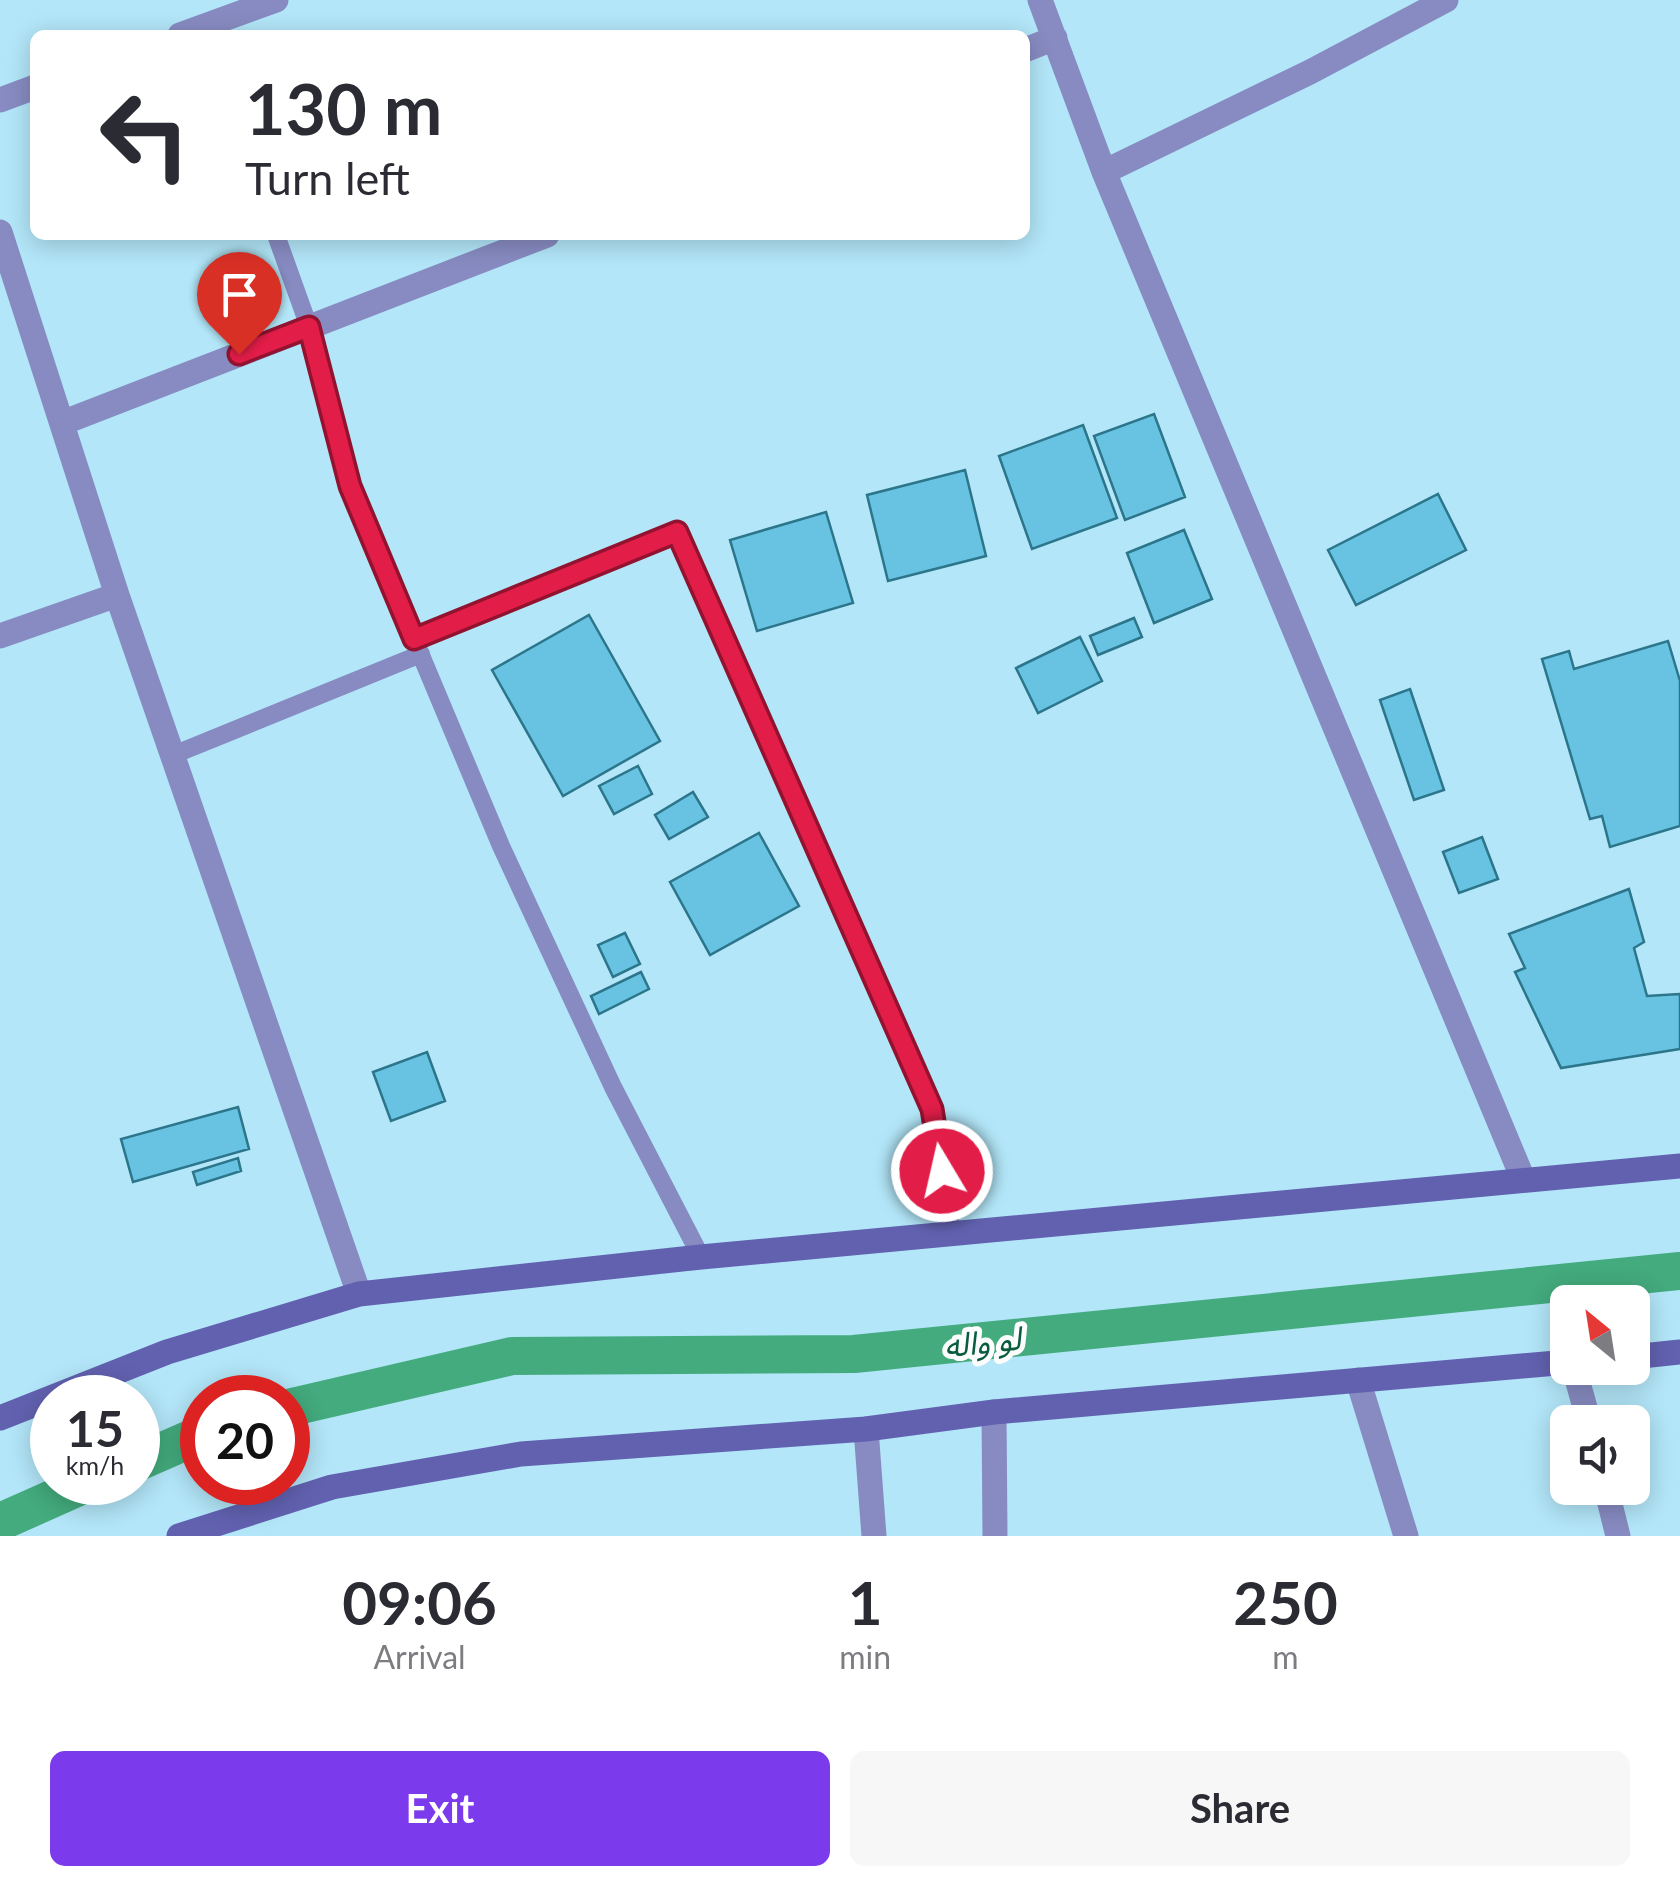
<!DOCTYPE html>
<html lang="en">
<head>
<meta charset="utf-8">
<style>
	:root { --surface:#fff; --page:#f7f7f7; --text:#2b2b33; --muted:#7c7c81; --accent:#7c3aed }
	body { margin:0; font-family:Lato,"Noto Sans Arabic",sans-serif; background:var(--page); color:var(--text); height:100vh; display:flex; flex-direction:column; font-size:38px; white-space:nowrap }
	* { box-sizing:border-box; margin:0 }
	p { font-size:32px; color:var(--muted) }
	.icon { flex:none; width:55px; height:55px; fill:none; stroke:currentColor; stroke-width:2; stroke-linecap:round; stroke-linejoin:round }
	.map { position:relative; height:1536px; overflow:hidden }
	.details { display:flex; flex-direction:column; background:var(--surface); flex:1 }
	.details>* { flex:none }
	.hud { position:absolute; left:30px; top:30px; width:1000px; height:210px; border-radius:15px; box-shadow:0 5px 25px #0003; background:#fff; color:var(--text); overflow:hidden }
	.needle { width:65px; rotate:330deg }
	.controls { position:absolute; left:1550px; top:1285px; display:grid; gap:20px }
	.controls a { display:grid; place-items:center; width:100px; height:100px; border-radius:15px; background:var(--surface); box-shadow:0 5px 25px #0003; font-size:50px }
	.speed { position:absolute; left:30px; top:1375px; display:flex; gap:20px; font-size:50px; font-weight:700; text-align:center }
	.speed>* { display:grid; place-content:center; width:130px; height:130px; border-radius:50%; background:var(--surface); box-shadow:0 5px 25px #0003; line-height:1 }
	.speed small { font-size:25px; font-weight:400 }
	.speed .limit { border:15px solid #d22; background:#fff; color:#111 }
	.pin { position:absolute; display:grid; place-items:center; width:85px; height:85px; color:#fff; margin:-102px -42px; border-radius:50% 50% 50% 0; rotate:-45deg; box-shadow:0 0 10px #0007 }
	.pin .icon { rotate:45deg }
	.me { position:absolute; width:110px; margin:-55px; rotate:351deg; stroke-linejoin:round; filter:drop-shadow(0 0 8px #0008) }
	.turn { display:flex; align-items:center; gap:35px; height:210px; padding:0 50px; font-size:45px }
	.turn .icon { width:130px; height:130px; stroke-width:2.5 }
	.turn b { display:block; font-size:70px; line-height:85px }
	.eta { display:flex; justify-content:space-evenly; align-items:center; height:170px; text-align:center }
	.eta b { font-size:60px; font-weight:700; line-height:70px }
	.button { display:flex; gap:20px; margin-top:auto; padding:20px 50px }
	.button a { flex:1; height:115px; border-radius:15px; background:var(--accent); color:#fff; font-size:40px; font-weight:700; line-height:115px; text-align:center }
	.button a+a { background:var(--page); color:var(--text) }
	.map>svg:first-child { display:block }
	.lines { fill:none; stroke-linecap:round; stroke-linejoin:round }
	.canal { stroke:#43ab7d; stroke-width:38 }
	.building { fill:#67c3e1; stroke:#2c758a; stroke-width:2.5 }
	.lane { stroke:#878bc1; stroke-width:18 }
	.street { stroke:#878bc1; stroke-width:25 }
	.secondary { stroke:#6161b0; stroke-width:25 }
	.route-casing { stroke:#92132f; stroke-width:25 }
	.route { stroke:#e11d48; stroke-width:18 }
	.labels { text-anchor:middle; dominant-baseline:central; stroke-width:10; stroke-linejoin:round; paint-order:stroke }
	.water-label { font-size:32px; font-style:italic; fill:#095c3e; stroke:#fdfdfd }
</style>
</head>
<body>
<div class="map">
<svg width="1680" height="1536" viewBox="0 0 1680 1536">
	<rect width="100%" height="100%" fill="#b2e6f8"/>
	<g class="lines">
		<path class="canal" d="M288,1408l224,-52 342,-2 826,-83
			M138,1462l64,-28
			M0,1522l90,-40"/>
	</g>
	<path class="building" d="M1154,414l31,83 -60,23 -31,-84z
		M1083,425l34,93 -85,31 -33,-93z
		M965,470l21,86 -98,25 -21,-86z
		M1438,494l28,56 -110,55 -28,-55z
		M826,512l27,91 -96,28 -27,-91z
		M1184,530l28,69 -58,24 -27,-70z
		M589,615l71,126 -97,55 -71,-126z
		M1134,618l8,19 -44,18 -8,-19z
		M1080,637l22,44 -64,32 -22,-45z
		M1668,641l12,40v145l-70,21 -8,-31 -12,3 -48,-160 27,-8 5,18z
		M1410,689l34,101 -30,10 -34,-100z
		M638,766l14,28 -38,20 -15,-28z
		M693,792l15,25 -39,22 -14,-24z
		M759,833l40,73 -89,49 -40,-73z
		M1482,837l16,42 -39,14 -16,-41z
		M1629,889l15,53 -10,6 13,48 33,-2v55l-119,19 -46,-96 10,-4 -16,-34z
		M625,933l15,31 -27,13 -15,-32z
		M641,972l8,17 -50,25 -8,-18z
		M427,1052l18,49 -54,20 -18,-49z
		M238,1107l11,42 -116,33 -12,-43z
		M238,1158l3,13 -44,14 -4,-13z"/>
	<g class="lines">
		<path class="lane" d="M276,235l33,92 41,159 151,360 112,241 88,170
			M414,639l263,-107 255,577 20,124
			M173,755l248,-101"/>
		<path class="street" d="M1040,0l64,172 419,1007
			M180,35l96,-35
			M1025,50l30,-12
			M0,100l35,-13
			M1104,172l206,-100 136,-72
			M0,232l117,363 242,699
			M62,423l485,-188
			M0,636l117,-41
			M1574,1368l15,54
			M1358,1380l48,156
			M994,1412l1,124
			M866,1429l8,107
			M1606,1488l12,48"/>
		<path class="secondary" d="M1632,1357l48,-5
			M0,1418l167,-66 192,-58 342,-37 979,-91
			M179,1536l153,-49 189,-33 345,-25 128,-17 574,-50"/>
	</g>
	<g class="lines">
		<g class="route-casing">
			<path id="route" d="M239,354l70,-27 41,159 64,153 263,-107 255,577 10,62"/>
		</g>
		<use href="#route" class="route"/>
	</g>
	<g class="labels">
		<g class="water-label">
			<text transform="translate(982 1341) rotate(-6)">لو واله</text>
		</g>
	</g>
</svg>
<div class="controls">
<a><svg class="needle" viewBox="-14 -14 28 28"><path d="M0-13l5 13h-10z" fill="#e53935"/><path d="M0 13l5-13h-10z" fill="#7c7c81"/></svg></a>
<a><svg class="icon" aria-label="sound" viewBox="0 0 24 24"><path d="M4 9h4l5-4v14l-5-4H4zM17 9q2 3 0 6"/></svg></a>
</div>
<div class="speed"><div>15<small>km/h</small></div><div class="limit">20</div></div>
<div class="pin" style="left:239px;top:354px;background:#d93025"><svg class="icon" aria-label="arrive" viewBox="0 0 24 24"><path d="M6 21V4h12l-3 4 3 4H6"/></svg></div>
<svg class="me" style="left:942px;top:1171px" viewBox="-20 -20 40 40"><circle r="17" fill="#e11d48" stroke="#fff" stroke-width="3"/><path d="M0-11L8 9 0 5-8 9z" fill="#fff"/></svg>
<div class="hud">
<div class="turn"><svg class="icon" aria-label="left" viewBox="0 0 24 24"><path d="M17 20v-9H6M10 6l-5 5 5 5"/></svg><div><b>130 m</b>Turn left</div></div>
</div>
</div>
<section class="details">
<div class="eta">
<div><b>09:06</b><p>Arrival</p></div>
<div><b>1</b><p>min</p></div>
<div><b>250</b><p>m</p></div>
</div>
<div class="button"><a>Exit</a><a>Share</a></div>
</section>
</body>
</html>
